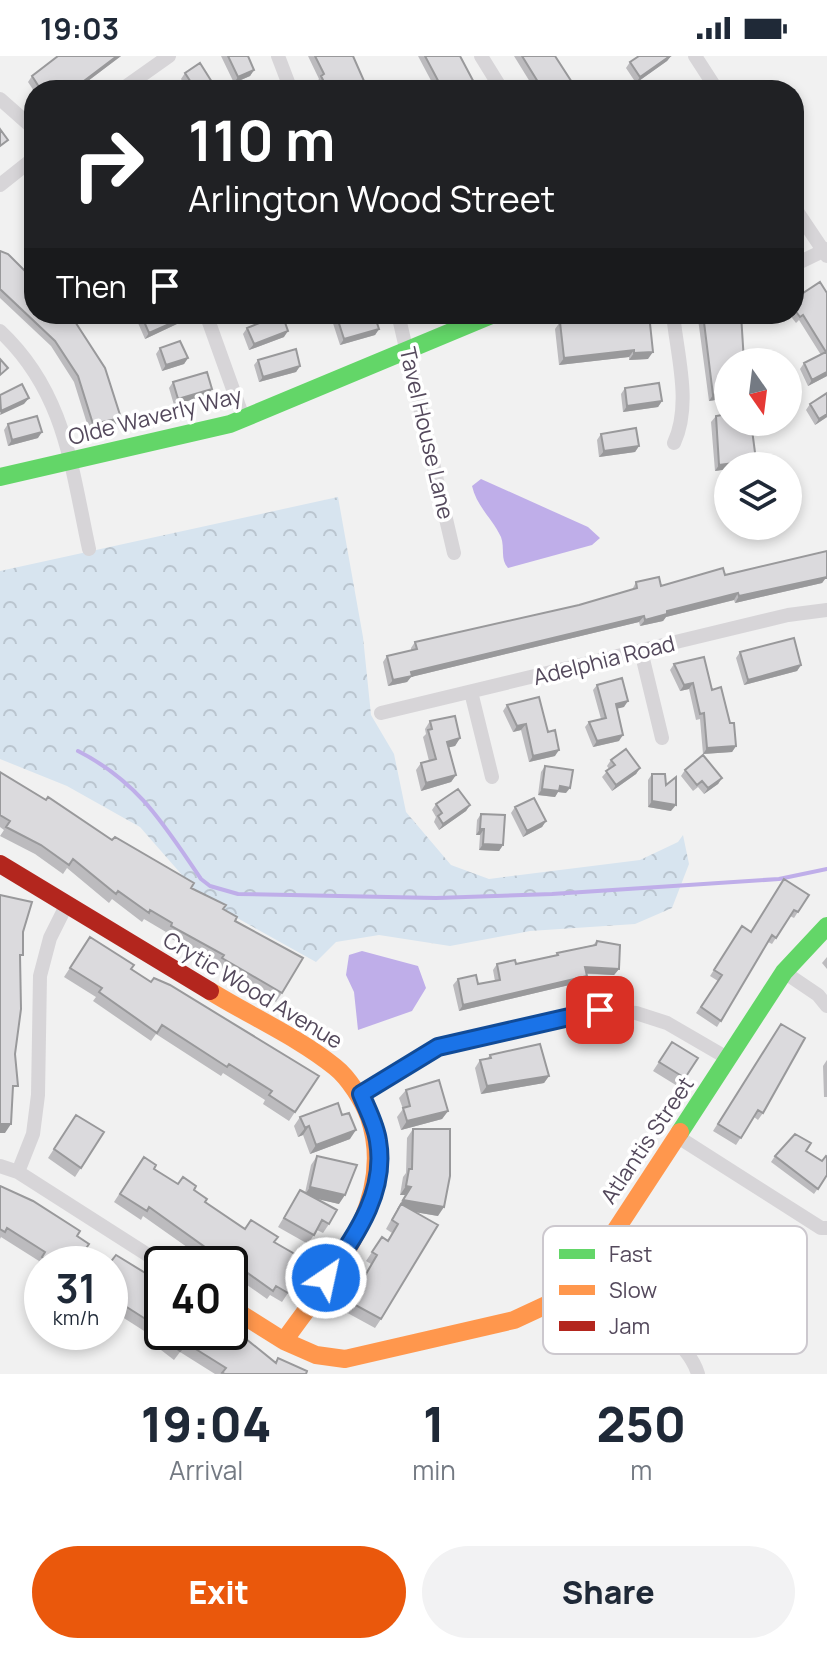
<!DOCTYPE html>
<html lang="en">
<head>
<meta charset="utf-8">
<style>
	:root { --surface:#fff; --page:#f2f2f3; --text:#1f2937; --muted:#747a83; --accent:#ea580c }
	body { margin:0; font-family:Manrope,sans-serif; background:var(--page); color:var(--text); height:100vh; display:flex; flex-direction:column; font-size:30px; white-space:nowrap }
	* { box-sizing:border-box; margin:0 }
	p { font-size:26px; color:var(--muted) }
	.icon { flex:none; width:44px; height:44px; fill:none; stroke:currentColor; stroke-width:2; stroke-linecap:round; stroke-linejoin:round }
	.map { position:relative; height:1318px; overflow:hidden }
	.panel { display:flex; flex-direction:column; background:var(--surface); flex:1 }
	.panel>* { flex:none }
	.guide { position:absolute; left:24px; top:24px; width:780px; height:244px; border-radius:32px; box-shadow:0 4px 12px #0003; background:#202124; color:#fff; overflow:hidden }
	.needle { width:52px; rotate:166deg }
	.tools { position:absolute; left:714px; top:292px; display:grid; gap:16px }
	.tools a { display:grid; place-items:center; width:88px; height:88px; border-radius:50%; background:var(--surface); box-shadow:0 4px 12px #0003; font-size:40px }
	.speed { position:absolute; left:24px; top:1190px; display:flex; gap:16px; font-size:40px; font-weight:700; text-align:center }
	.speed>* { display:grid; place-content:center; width:104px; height:104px; border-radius:50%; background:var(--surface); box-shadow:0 4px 12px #0003; line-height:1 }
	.speed small { font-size:20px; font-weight:400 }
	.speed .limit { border:4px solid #111; border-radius:12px; background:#fff; color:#111 }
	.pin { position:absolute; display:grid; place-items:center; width:68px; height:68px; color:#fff; margin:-34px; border-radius:16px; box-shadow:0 4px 12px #0006 }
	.me { position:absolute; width:88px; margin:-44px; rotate:34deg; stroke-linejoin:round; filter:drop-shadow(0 0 6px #0008) }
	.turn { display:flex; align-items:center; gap:28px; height:168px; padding:0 32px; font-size:36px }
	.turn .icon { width:104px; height:104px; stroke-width:2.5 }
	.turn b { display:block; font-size:56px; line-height:68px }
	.then { display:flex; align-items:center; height:76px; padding:0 32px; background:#0003; gap:16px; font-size:30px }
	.eta { display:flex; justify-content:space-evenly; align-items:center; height:136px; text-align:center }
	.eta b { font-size:48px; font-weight:800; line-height:56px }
	.cta { display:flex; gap:16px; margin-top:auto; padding:16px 32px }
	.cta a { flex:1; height:92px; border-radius:48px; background:var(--accent); color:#fff; font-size:32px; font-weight:800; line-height:92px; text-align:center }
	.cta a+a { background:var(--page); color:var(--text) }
	.status { display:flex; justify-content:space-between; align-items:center; height:56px; padding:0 40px; background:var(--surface); direction:ltr }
	.status svg { height:22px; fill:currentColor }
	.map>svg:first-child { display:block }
	.forest { fill:url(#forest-crowns) }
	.water { fill:#bfaee9 }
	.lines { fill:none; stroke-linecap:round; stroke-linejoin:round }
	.stream { stroke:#bfaee9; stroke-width:4 }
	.street { stroke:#d7d5d8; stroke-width:14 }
	.fast { stroke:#63d668; stroke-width:18 }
	.slow { stroke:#ff974d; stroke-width:18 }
	.jam { stroke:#b3261e; stroke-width:18 }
	.wall { fill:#bcbbbe }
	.shaded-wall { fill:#99999b }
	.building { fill:#dbdadd; stroke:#99999b; stroke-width:2 }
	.route-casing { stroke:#114b97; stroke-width:20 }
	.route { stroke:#1a73e8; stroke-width:14 }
	.labels { text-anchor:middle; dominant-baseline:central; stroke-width:7; stroke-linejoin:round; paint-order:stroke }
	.street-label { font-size:22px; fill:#54495c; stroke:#fff }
	.key { fill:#fff; stroke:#ccc8ce; stroke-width:2 }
	.key-label { font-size:22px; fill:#54495c }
</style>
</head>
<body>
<div class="status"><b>19:03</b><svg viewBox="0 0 49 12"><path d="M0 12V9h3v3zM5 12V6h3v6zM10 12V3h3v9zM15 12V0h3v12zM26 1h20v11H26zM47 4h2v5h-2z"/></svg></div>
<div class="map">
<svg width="827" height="1318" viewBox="0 0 827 1318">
	<defs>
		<pattern id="forest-crowns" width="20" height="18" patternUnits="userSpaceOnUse" patternTransform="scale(2)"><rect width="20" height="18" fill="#d7e4ef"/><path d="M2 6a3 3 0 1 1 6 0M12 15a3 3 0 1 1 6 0" fill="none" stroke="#bac5cf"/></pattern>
	</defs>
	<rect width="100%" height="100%" fill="#f1f1f1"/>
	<path class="forest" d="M338,441l25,140 8,78 23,39 12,58 45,53 38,14 151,-19 38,-18 5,-7 6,29 -17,44 -37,16 -105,7 -80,15 -71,-11 -43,7 -20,20 -113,-63 -63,-72 -73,-41 -67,-27v-188z"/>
	<path class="water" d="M481,423l107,48 12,11 -8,7 -84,23c-8,-9 -3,-20 -7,-31 -9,-19 -24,-30 -29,-51z
		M362,895l56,15 8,22 -14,23 -54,19 -4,-38 -8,-17 3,-20z"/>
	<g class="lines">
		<path class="stream" d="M78,695c61,31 86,74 123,128l9,7 28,8 198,4 116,-4 227,-15 48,-10"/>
		<path class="street" d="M278,0l13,34
			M481,0l21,34
			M695,0l22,34
			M121,34l48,-34
			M0,43l34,30
			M0,129l34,-27
			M794,151l33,49
			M794,209l33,-16
			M206,258l38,106
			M398,258l56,239
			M673,258c4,41 19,90 1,129
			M0,275c65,61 71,135 89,218
			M641,595l21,87
			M471,636l21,85
			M381,657l407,-98 39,-5
			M784,916l34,23 9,11
			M361,1038l77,-47 162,-37 36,3 31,10 62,36
			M678,1081l143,91h6
			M0,1110l18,6 144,92
			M18,1116l15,-38 5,-39 2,-119 10,-38 16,-32
			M585,1221c34,23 101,56 113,97"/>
		<path class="fast" d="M0,421l230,-53 264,-110
			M680,1076l104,-160 43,-46"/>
		<path class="slow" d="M210,935c40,25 88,46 125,76 14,11 28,34 34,50 29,85 -39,159 -85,224
			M230,1251l54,34 32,14 29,4 169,-39 43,-20 28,-23 95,-145"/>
		<path class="jam" d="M0,808l210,127"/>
	</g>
	<path class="wall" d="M58,0h63l-45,34 -42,1 -6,-9 4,-6z
		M221,0h27l6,14 -4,6 -16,7z
		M308,0h45l15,34h-47l-4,-8 2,-3z
		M418,0h42l18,34h-42z
		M514,0h41l22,34h-42z
		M671,0l-4,5 -31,22 -10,-15 4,-6z
		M185,17l32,17h-29l-7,-11z
		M34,143v18l-9,-7z
		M0,195l70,63 47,110 -28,6 -15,-48 -23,-36 -51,-48z
		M827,237v83l-19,10 -8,-17 4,-6 17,-8 -22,-35 -3,3 -7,-9h5v-15z
		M330,258h44l5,15 -4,6 -35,10z
		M649,258l-1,45 -19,1v-3l-70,8 -4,-36 5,-7z
		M702,258l26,48v36l-19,3 -11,-82z
		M142,261l37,6 -34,16 -7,-16z
		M247,272l37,9 -35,13 -6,-16z
		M160,292l28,10 -4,6 -22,7 -6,-17z
		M258,304l42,6 -4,6 -37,10 -5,-17z
		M173,326l39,7 -4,6 -34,10 -5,-17z
		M625,332l37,13 -4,6 -35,5 -2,-18z
		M827,337v24l-12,8 -9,-15 4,-6z
		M716,360l40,44 -4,6 -37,5 -4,-49z
		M8,368l30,14 -30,8 -4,-16z
		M601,378l38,12 -4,6 -36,5 -2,-17z
		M725,519l100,4 -3,4 -87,20 -1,-3 -68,17 -3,4 -23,5 -1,-4 -228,55 -4,5 -19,4 -5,-24 4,-6 24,-5v-3l4,-6 164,-37 53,-15 4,-8 25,4z
		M740,596l61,13 -4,6 -53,14 -8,-27z
		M674,608l38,26 24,56 -4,6 -29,2 -3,-35 -4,1 -7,-31 -9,2 -10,-21z
		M597,629l27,22 -7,1 2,33 -26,6 -8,-20 4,-5 12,-3 -8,-29z
		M507,649l41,27 7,24 -26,6 -8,-32 -8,2 -10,-21z
		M430,665l30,17 -5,8 -6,1 7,28 -5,7 -30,9 -5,-21 5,-7 8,-2 -6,-24 3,-3 -1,-5z
		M611,704l29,8 -4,6 -24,17 -10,-14 7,-8 -2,-3z
		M545,710l21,27 -8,-1 -3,5 -17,-2 3,-23z
		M685,714l37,8 -4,6 -14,10 -6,-7 -5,4 -12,-15z
		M0,716l191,116 32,21 12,12 47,72 -6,9 -60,-36 2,-3 -54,-28 2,-3 -22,-13 -2,3 -30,-23 -3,4 -42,-35 -4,6 -28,-20 -35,-18 4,-6 -4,-3z
		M652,718l14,11 5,26 -23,-4v-27z
		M436,748l34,1 -4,6 -27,19 -5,-8 2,-5 -4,-7z
		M515,751l31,14 -4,6 -19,10 -12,-24z
		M481,758l22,31 -4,6 -20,-1 1,-15h-4l1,-15z
		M809,839l-15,23 -4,-2 -18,28 -4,-2 -51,85 -21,-14 22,-32 -8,-5 32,-50 8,6z
		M90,881l41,32 20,13 168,94 -30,45 -26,-17 2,-4 -42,-27 -2,3 -65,-42 -5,7 -58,-40 3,-4 -32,-20z
		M597,885l22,28 -5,6 -28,-1 1,2 -5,6 -123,29 -6,-26 5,-6 20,5 17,-3 -2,-11 4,-6h19l39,-8 2,-3 36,-8z
		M827,901v12l-5,-6z
		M781,968l-18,89 -5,7 -4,-3 -18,28 -23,-14z
		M672,986l26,16 -19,29 -26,-16z
		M490,999l59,21 -5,7 -63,11 -6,-26 5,-8 7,-1z
		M827,1004v37h-3l-1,-31z
		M406,1034l42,21 -6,8 -41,11 -4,-13 6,-8 -4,-11z
		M76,1059l28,17 -29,45 -27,-19z
		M300,1061l50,22 -40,15 -7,-19 -5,2 -4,-11z
		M413,1073l25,87 -23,-4 -34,107 -6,9 -33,-18 12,-31 6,-9 6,3 5,-9 -5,-3 10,-15 11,-5 5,-8 -6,-4 19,-34h-5l3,-18 3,-4 1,-35z
		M806,1095l16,10 5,14 -13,19 -43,-32 4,-6z
		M317,1100l22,48 -24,-6 14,26 -6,9 -6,-3 -9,14 -30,-17 22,-37 5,3 6,-28z
		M138,1109l16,4 24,15 16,6 11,12 40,27 29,13 14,51 -6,9 -12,-7 -3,4 -37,-26v-9l-15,-1 -4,1 -68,-48 -2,4 -27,-18z
		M0,1130l77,50 -2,28h-33v6l-6,-4 3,-5 -38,-24 -1,2z
		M110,1208l48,22 117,76 3,-4 28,16h-91l-35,-22 -6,8 -26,-20 4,-4 -36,-23 -4,5 -2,-2z"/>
	<path class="shaded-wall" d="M117,0h4l-45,34h-4z
		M671,0l-4,5 -31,22 4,-6z
		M254,14l-4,6 -16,7 4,-6z
		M183,262l-4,5 -34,16 4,-6z
		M379,273l-4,6 -35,10 4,-6z
		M288,275l-4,6 -35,13 5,-6z
		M634,294l-5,7 -70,8 5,-7z
		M653,296l-5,7 -19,1 5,-7z
		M188,302l-4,6 -22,7 4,-6z
		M300,310l-4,6 -37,10 4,-5z
		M827,316v4l-19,10 4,-6z
		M212,333l-4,6 -34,10 4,-6z
		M728,337v5l-19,3 4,-6z
		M29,342l-5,6 -24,11 1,-4z
		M662,345l-4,6 -35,5 4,-6z
		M827,358v3l-12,8 4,-6z
		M121,362l-4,6 -28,6 4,-6z
		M42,376l-4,6 -30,8 4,-6z
		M639,390l-4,6 -36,5 5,-6z
		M756,404l-4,6h-24v3l-13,2 4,-6z
		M827,517v6h-2l-3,4 -87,20 4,-7z
		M738,537l-4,7 -68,17 -3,4 -23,5 5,-6 22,-9z
		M644,560l-5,6 -228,55 -4,5 -19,4 5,-6 18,-8z
		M801,609l-4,6 -53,14 4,-5z
		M693,627l-4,6 -9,2 4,-6z
		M628,645l-4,6 -12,3 4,-6z
		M526,668l-5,6 -8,2 4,-6z
		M623,679l-4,6 -26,6 4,-6z
		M460,682l-5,8 -13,3 5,-7z
		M736,690l-4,6 -29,2 4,-6z
		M559,694l-4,6 -26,6 4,-6z
		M640,712l-4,6 -24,17 4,-6z
		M456,719l-5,7 -30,9 5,-8z
		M722,722l-4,6 -14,10 4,-6z
		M560,730l10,2 -4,5 -8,-1 -3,5 -17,-2 4,-6z
		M652,745l24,4 -5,6 -23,-4z
		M470,749l-4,6 -27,19 4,-6z
		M546,765l-4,6 -19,10 4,-6z
		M480,773h4l-4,6h-4z
		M483,788l20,1 -4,6 -20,-1z
		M585,911l34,2 -5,6 -33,-2z
		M587,920l-5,6 -123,29 4,-6z
		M549,1020l-5,7 -63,11 6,-8z
		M448,1055l-6,8 -41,11 6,-9z
		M0,1068h11l-6,9h-5z
		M309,1070l-6,9 -5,2 7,-9z
		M356,1074l-6,9 -40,15 6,-9z
		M406,1130l5,1 -6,8h-5z
		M310,1131l35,8 -6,9 -35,-8z
		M403,1144l41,7 -6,9 -41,-7z"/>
	<path class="building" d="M58,0h59l-45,34h-31l-9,-14z
		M228,0h20l6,14 -16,7z
		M315,0h38l15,34h-40l-7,-14 3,-2z
		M425,0h35l18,34h-35z
		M522,0h33l22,34h-34z
		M639,0h31l-30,21 -10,-15z
		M200,7l17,27h-21l-11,-17z
		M168,29l3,5h-12z
		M0,73l8,11 -8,6z
		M34,143v9l-5,-4z
		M0,195l8,3 26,26v34h36l2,3 33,51 16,50 -28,6 -15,-48 -23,-35 -55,-52z
		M820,226l7,11v79l-15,8 -8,-17 22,-11 -23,-37 -3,2 -6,-8v-10z
		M149,258h32l2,4 -34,15 -7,-16z
		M282,258l6,17 -34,13 -7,-16z
		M336,258h38l5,15 -35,10z
		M649,258l4,38 -19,1v-3l-70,8 -4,-36z
		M703,258h38l3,48h-16v31l-15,2z
		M180,285l8,17 -22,7 -6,-17z
		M296,293l4,17 -37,11 -5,-17z
		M0,303l8,9 -8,7z
		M207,316l5,17 -34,10 -5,-17z
		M659,327l3,18 -35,5 -2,-18z
		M22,328l7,14 -28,13 -1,-16z
		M827,337v21l-8,5 -9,-15z
		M728,358v8h23l5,38 -37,5 -3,-49z
		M37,360l5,16 -30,8 -4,-16z
		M636,372l3,18 -35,5 -3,-17z
		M827,495v26l-88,19 -1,-3 -71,18v3l-22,6 -1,-4 -233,56 1,4 -19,4 -6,-24 30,-7 -2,-7 164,-37 58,-17 -1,-6 23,-5 2,9 62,-18 2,7z
		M794,582l7,27 -53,15 -8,-28z
		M704,601l8,33 9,-3 9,36h4l2,23 -29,2 -3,-35 -4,1 -7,-31 -9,2 -10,-21z
		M622,622l6,23 -12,3 7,31 -26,6 -8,-19 17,-4 -9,-33z
		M539,641l9,35 7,-2 4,20 -26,6 -7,-32 -9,2 -10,-21z
		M455,660l5,22 -13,4 9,33 -30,8 -5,-20 15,-4 -8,-29 4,-1 -2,-8z
		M626,693l14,19 -24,17 -10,-14 9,-6 -4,-5z
		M703,699l19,23 -14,10 -6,-7 -5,4 -12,-15z
		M545,710l28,4 -3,18 -10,-2 -1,5 -17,-2z
		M0,716l46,28 2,-3 64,43 3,-3 79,46 -3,5 35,17 -3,4 14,8 -2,4 68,37 -21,35 -60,-35 2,-3 -53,-29 1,-3 -22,-13 -1,3 -31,-22 -2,3 -43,-35 -4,6 -28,-20 -35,-18 4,-6 -10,-6z
		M652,718h13l1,11 10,-8v28l-24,-4z
		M458,733l12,16 -27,19 -5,-8 4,-3 -6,-9z
		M534,742l12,23 -19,10 -12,-24z
		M481,758l24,1 -2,30 -20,-1 1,-15h-4z
		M784,823l25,16 -11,17 -4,-2 -18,28 -4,-3 -51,86 -20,-14 21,-32 -8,-5 28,-44 9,6z
		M0,839l32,7 -9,30v23h-3l1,54 -6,45 3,32h-5l-2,38h-11z
		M90,881l44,28 -3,4 20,13 3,-4 16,7 149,91 -24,36 -26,-17 3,-4 -43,-27 -2,3 -65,-42 -5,8 -58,-41 3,-4 -32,-20z
		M597,885l23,4 -1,24 -34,-2 2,9 -124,29 -5,-26 18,-4 2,9 22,-4 -3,-16 18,-4 1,4 42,-9 -1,-2 39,-8z
		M781,968l24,14 -42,75 -5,-3 -17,28 -23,-14z
		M672,986l26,16 -13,20 -26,-16z
		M540,988l9,32 -62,10 -7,-26 11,-2 -1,-3z
		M439,1024l9,31 -41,10 -4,-13 7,-2 -4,-16z
		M338,1047l4,12 7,-2 7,17 -40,15 -7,-19 -4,2 -5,-11z
		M76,1059l28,17 -23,36 -27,-19z
		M413,1073h37v47l-6,31 -41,-7 8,-13 -5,-1 3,-17h3z
		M795,1078l16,9 -5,8 16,10 4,-5 1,1v18l-9,14 -43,-33z
		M317,1100l40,9 -12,30 -35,-8z
		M144,1101l12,8 -2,4 24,15 5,-7 13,9 -2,4 13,9 -2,3 40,27 6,-9 27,17 -4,5 33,19 -19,32 -12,-7 -3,5 -52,-37 -2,3 -70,-50 -2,4 -27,-17z
		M0,1130l33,15 47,30 -3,5 12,8 -14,20h-23l-10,-7 3,-5 -38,-24 -2,4 -5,-3z
		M300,1134l37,20 -8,14 -7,-4 -8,15 -30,-17z
		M401,1148l37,21 -57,94 -33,-18 12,-31 6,4 11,-19 -5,-3 10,-15 6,4 10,-17 -6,-4z
		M116,1199l44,27 -2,4 4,2v44h68v-6l46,37 2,-5 29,13 -1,3h-81l-3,-1 4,-5 -40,-25 -6,8 -25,-19 3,-5 -36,-23 -4,5 -8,-6 -1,-39z"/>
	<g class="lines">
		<g class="route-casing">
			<path id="route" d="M326,1222c28,-41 61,-84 52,-137 -2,-16 -11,-32 -17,-47l77,-47 162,-37"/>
		</g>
		<use href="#route" class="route"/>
	</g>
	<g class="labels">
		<g class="street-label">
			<text transform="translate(155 360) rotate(-14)">Olde Waverly Way</text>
			<text transform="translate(427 377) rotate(77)">Tavel House Lane</text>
			<text transform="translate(604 604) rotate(-14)">Adelphia Road</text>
			<text transform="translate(253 934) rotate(31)">Crytic Wood Avenue</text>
			<text transform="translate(647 1084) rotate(-56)">Atlantis Street</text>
		</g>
	</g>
	<rect x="543" y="1170" width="264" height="128" rx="12" class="key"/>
	<rect x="559" y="1193" width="36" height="10" fill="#63d668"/>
	<rect x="559" y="1229" width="36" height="10" fill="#ff974d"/>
	<rect x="559" y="1265" width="36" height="10" fill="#b3261e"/>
	<g class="key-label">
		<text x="609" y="1206">Fast</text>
		<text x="609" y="1242">Slow</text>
		<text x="609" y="1278">Jam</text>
	</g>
</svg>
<div class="tools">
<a><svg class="needle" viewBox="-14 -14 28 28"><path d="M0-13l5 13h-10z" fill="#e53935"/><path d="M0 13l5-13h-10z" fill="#747a83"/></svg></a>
<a><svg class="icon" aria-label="layers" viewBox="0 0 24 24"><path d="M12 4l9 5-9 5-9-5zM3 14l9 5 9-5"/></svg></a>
</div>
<div class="speed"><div>31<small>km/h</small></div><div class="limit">40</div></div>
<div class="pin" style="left:600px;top:954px;background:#d93025"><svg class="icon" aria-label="arrive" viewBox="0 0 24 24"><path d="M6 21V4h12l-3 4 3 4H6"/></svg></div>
<svg class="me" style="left:326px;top:1222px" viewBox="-20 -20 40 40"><circle r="17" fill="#1a73e8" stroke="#fff" stroke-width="3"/><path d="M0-11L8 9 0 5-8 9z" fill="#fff"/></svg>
<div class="guide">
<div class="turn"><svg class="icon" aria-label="right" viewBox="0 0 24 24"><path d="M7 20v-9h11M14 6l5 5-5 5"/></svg><div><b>110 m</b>Arlington Wood Street</div></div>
<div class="then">Then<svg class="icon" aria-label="arrive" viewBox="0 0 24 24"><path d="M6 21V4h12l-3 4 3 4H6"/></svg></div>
</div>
</div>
<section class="panel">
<div class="eta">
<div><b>19:04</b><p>Arrival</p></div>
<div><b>1</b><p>min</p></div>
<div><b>250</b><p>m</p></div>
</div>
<div class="cta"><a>Exit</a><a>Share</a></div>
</section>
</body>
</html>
